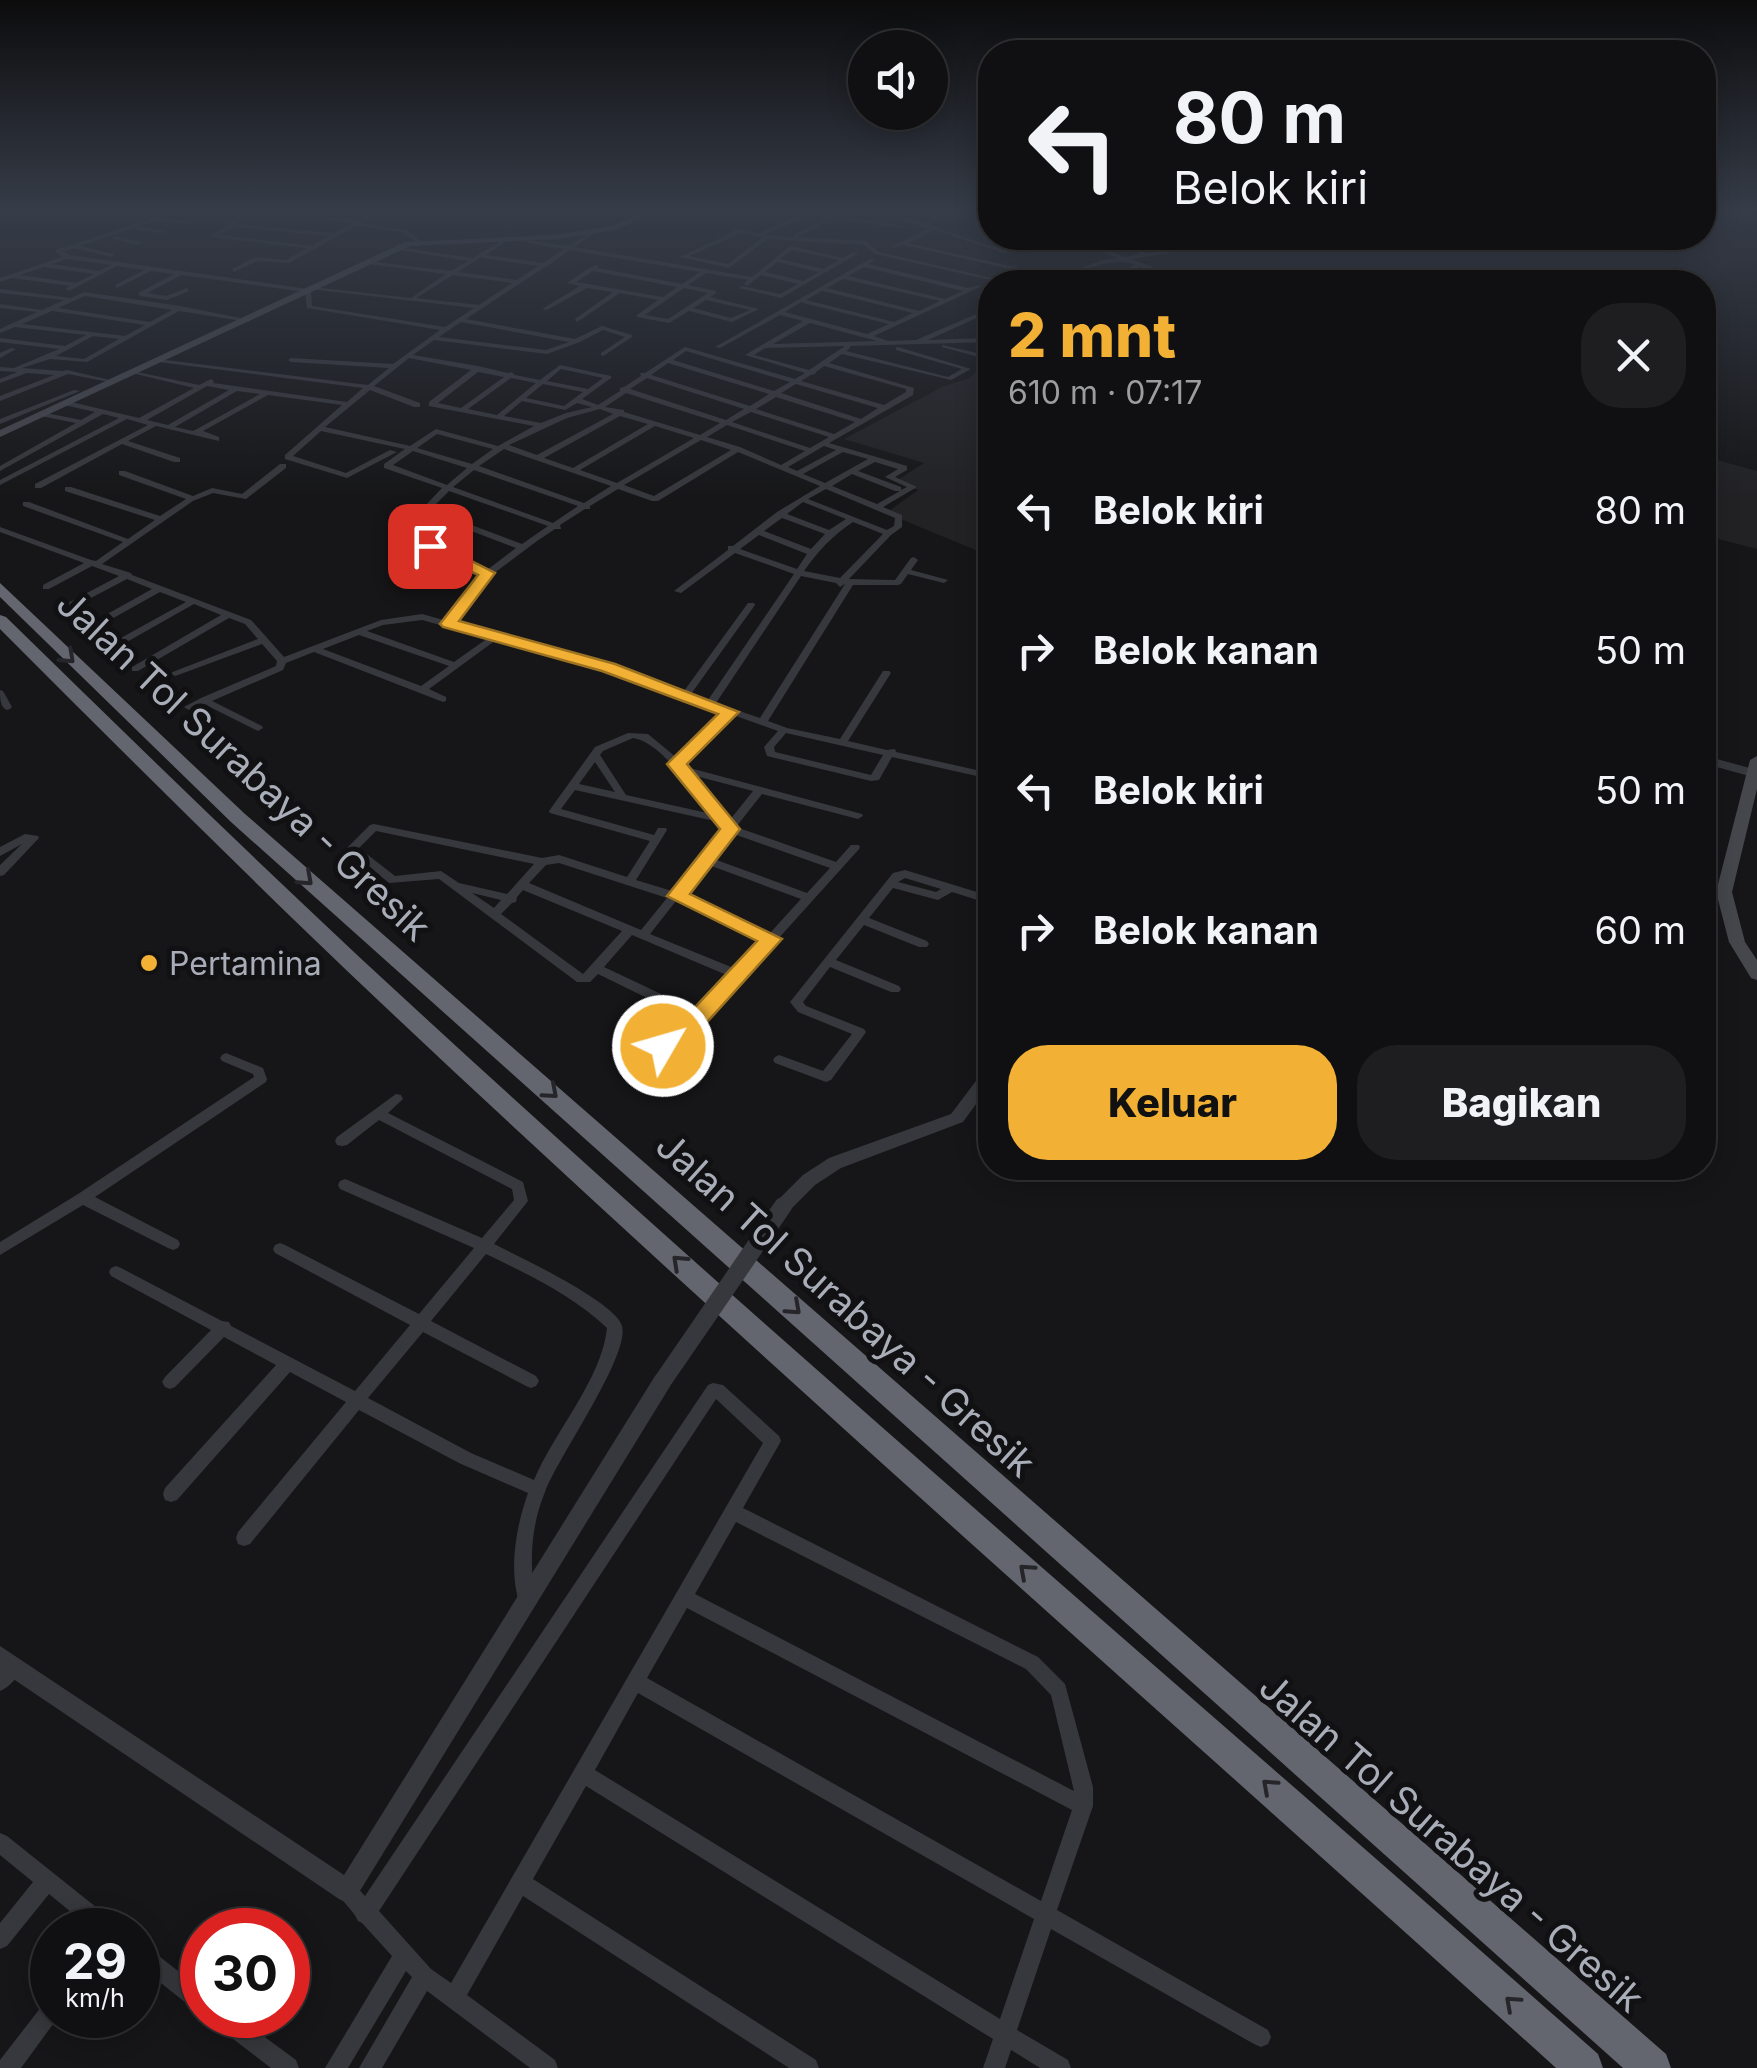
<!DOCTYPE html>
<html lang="id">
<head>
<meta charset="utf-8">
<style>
	:root { --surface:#101012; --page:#1e1e20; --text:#f1f3f6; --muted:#9c9d9f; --line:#303032; --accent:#f2b134 }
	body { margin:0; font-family:Inter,sans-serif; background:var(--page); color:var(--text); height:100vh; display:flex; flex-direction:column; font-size:38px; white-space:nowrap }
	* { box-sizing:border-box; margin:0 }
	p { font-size:32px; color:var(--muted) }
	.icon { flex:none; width:55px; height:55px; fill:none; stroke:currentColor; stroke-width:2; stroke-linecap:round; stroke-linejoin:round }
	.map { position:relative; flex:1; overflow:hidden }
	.panel { position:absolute; left:978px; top:270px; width:738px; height:910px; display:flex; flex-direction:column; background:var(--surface); border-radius:40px; box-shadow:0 5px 25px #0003,0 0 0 2px var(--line) }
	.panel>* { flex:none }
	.guide { position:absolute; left:978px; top:40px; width:738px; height:210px; border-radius:40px; box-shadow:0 5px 25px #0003,0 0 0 2px var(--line); background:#101012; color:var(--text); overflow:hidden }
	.fabs { position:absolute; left:848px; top:30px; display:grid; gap:20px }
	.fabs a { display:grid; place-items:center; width:100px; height:100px; border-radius:50%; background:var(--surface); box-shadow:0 5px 25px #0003,0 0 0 2px var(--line); font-size:50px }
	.speed { position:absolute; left:30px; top:1908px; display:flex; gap:20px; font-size:50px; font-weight:700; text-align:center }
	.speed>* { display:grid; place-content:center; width:130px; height:130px; border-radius:50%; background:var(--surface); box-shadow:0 5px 25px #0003,0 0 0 2px var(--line); line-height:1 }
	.speed small { font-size:25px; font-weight:400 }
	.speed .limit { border:15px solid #d22; background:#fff; color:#111 }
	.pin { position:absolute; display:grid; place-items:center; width:85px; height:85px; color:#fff; margin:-42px; border-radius:20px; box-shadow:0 5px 15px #0006 }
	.me { position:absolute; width:110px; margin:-55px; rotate:52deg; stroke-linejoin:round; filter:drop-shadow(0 0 8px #0008) }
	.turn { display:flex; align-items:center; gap:35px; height:210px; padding:0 30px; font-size:45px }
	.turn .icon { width:130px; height:130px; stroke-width:2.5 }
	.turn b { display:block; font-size:70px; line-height:85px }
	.round { display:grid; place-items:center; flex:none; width:105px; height:105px; border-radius:40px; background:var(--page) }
	.head { display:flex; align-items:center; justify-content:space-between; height:170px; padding:0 30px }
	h1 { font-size:60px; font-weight:800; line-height:75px; color:var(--accent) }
	.action { display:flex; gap:20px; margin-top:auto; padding:20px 30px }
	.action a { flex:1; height:115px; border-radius:40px; background:var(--accent); color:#111; font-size:40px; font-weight:800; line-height:115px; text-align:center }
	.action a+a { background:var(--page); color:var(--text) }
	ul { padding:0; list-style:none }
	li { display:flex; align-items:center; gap:30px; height:140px; padding:0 30px }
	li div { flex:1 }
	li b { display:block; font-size:38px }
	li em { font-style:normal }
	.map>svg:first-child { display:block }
	.built { fill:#222225 }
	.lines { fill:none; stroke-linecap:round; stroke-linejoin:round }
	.minor { fill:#37383d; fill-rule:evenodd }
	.tertiary { fill:#37383d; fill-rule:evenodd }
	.secondary { fill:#45474d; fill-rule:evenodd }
	.motorway { fill:#63666e; fill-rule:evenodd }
	.tertiary-bridge { stroke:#37383d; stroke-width:18 }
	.oneway { stroke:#26262a }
	.route { fill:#f2b134; stroke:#9d7322; stroke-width:2.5 }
	.poi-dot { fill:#f2b134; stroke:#111113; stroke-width:4 }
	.labels { text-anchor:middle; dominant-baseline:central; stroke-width:10; stroke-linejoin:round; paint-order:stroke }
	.poi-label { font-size:32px; fill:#a8adb8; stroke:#111113; text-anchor:start }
	.near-street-label { font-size:38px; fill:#a8adb8; stroke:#111113 }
</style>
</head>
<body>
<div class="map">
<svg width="1757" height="2068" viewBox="0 0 1757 2068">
	<rect width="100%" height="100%" fill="#161618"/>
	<path class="built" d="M986,362l4,1v193l-104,-43 32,-23 -22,-9 28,-18 -80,-24 98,-52 28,-9z
		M1702,456l55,15v78l-54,-14z"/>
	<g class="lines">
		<path class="minor" d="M171,211c18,0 48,10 62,8 9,-2 15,-7 25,-8l-23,11v2l99,9 19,-10 -94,-12h17l82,9 13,-7 2,3 -12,7 45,7 15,11 -5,1 -14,-10 -46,-6 -67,37 -32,-2 -23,11 -2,-3 24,-12 30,3 21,-12 -96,-11v-2l19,-11 -1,-2zM234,227l95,9 -17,10 -93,-11z
			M809,211l95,15 -3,2 -67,-10 -36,19 68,4 13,11 130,30h-9l-125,-28 -11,-9 -96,-6 -39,29 -49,-11 55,-26 -5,-1v-2l29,5zM810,215l18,2 -34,18v2l-30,-2zM742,233l20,5 -34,26 -39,-8z
			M892,211h6l-3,3 29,9 16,-12h7l-19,14 10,1v2l71,24 -5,1 -70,-23 -26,13 115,26 -3,2 -117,-26 -11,3v-2l36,-17 -38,-13z
			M159,216l29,6 -3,2 -26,-4 -20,6 26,5v2l-27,-3 -3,-2 -55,18 34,8 -2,3 -38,-9 -11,3 6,4 239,34 3,2 1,15 133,21 29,-19 -164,-19 3,-2 98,11 35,-24 -78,-10 -2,-3 85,10 17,-10 -75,-12 3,-2 77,11 29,-18 2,3 -18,12 57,8 21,-14 -36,-6 -2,-3 42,6 25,-16 2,3 -21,14 178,30 38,-31 53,12 11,-6 5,1 -78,45 -42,-10 3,-2 38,8 18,-10 -37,-9 -14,11 -3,-2 4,-4 -42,-7 -18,12 28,6v2l-6,4 49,12 -27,13 -43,-11 -20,12 -32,-6v-2l21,-15 -38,-7 -43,29 -2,-3 38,-27 -26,-4 -40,22 -5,-1 38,-23 -13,-3 22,-15 7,-3 3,2 -1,1 84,16 18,-12 -130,-22 -22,16 -3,1 -79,52 109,20 27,-13 30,9v2l-29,19 -2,-1v-2l24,-16 -22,-7 -23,12 -33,12 -113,-14 -21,15 65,11 30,7 4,-1 3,3 25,5 20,-15 51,11v2l-29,21 16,6 22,-14v-3l4,-1 17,-11 -1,-3h5l40,-26 110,32 10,-6 -60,-18 58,-34 -23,-6 -60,33 -5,-1 155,-88 5,1 -7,4 100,24 12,-3v2l-106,49 14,5 28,-1 74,-32v4l-62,28 62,-2v4l-140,4v2l-4,3 102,26 14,-8 -66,-19v-2l2,-1 73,22 -20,11 -109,-26 -13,9 85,25 -1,7 -84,48 78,23v4l-12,7 22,10 -34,20 19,8v12l-11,8 -42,44 46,1 16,-22 3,-1 4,3 -7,10 37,10 -4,3 -36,-9 -7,10 -3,1h-45l-85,136 19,7 53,11 43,-68h6l2,2 -43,68 39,9 8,-1 1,3 94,21v6l-98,-22 -13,23 -8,1 -100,-24 -4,-1 -3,-9 14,-16 -45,-16 -50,48 3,4 176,47 1,2 -5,3 -96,-25 -26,33 100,35 15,-17h8l1,3 -156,173c-36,28 -21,39 -71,17l-2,-3 6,-5c34,13 28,16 53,-11l-92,-45 -8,8h-13l-138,-103 -50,4 -42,-35 23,-23 4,-1 168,34 17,-3 68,22 23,-36 -100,-28 -1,-2 46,-64 33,-14 20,1 29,24 48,-46 -120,-42 -109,-30 -67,49 17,8v4l-3,1 -129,-50 -28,11 -3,7 -71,31 50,25 1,2 -5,3 -54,-27 -15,6 -5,-3 17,-9 75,-32 1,-5 -15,-17 -84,31 -3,1 -5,-3 88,-34 -13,-15 -16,-6 -91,53h-6v-4l89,-52 -27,-11 -69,39h-6v-4l67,-37 -26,-10 -61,34h-6v-4l59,-33 -25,-10 -55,29h-6v-4l53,-28 -27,-10 -43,23h-6v-4l41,-22 -84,-31v-5l91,33 5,1 27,-19 -100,-36v-4h6l99,37 27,-19 -90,-29v-4h6l89,29 26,-17 -67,-24v-4h6l68,25 19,-8 30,6 38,-30h6v4l-40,31 -33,-6 -20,8 -91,63 29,9 1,2 119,45 33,37 97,-37 41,-6 25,7 36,-47 -56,-25 11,-31 -14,-11 18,-19 -58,-20v-4l21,-15 -84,-18 -28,25 53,17 44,-23 7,2 -50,26 -62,-19v-4l57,-50 -74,-10 -65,36 16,6v4l-63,-15 -28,15 52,17v4h-6l-52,-18 -81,44h-6v-4l113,-59 -21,-6 -127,66v-5l119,-62 -16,-4 -103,57v-5l76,-43 -35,-7v-4l40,8 14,-8 -31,-7v-4h3l72,17 55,-30 -62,-15v-2l67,14 12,-6 3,2 -1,2 134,19 16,-14 -204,-26 -3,-2 1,-1 211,26 21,-17 -98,-6 -3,-2 3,-2 102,6 47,-34 -133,-22 -2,-16 -123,-17 -35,18 19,3 21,-8 2,3 -22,9 -27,-4 -2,-3 36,-19 -23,-3 -34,17 -2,-3 29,-15 -27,-4 -48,25 -3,-2 4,-3 -58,-8 -12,4v-4l62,-21 -6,-5v-2zM791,250l48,10 -15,9 -44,-10zM481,257l2,1 55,8 -21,14 -59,-8zM67,259l44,6 -12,6 -47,-7zM777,262l42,10 -16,9 -38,-9zM44,267l50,7 -18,9 -56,-8zM864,267l99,24 -18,8 -97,-23zM593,271l84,16 -14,10 -87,-15zM453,275l59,8 -33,22 -63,-7zM843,279h1l96,22 -21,10 -92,-23zM684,288l24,5 -40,26 -23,-4zM822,291h1l90,22 -19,9 -88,-22zM706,300l44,10 -19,8 -38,-10zM801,302l2,1 86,21 -22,10 -82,-22zM461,322l108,20 -23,8 -107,-13zM810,323l67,18 -104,3zM845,346l-36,24 -55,-15 11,-7zM686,351l104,31 -16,9 -101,-31zM409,358l62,12 -42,32v4l105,20 -36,20 -62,-17 -26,17 -85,-19 45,-37 44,17h6v-4l-46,-17zM668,363l101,31 -19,12 -99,-31zM824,366l82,23v3l-22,13 -83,-24 10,-6 4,-1 1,-2zM561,369l42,9 -15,11 -41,-8zM478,372l26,5 -43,31 -23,-5zM511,378l25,5 -39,32 -29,-6zM647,378l97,31 -18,11 -96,-31zM543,384l40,8 -19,14 -38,-8zM796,384l82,24 -17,11 -80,-26zM207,386l22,4 -61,35 -21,-5zM237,391l23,3 -63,35 -4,2 -18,-4zM626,393l94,30 -20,12 -76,-23v-2l-19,-3zM776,397l79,25 -21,12 -78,-25zM522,401l43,9 12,-7 15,4 -26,6 -25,10 -37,-7zM600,409l13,5 -76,41 -28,-10 58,-27zM751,412l78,25 -19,11 -78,-26zM620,416l28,8 -75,44 -29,-10zM727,425l78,26 -24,14 -41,-18 -33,-10zM655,426l39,12 -77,45 -37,-13zM437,434l56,15 -21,15 -55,-16zM701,440l30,10 -77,46 -30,-11zM824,446l12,4 -39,21 -9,-4zM504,449l107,37 -27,17 -105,-37zM413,451l54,17 -20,17 -54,-20zM738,452l82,34 -43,26 -44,34h-5v4l-54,41 7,2 54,-40 59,21 -86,126 -17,-6 64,-89 -1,-2h-6l-64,88 -73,-25 -157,-43 35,-46 48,-36 18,-12h6l-1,-4 25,-16h5v-3l28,-17 34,12h6zM843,452l25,7 -43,24 -22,-9zM875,462l23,7 -13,8 22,10 -6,3v-3l-43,-16zM474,470l104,36 -25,17 -100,-36zM852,474l43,17h5l-23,13 -45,-18zM826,489l69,29 -1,8 -7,4 -79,-31zM449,491l99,35 -26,18 -77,-29 -12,-8zM803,502l43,17 -17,11 -42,-16zM782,518l43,16 -14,15 -47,-18zM445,521l71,27 -29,22 -51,-22zM853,522l30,12 -43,44 -36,-7c14,-20 28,-35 49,-49zM759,535l48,19 -10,15 -57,-20zM801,576l35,7 4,4 5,-3 -85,134 -44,-15zM422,620l66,18 -34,24 -87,-31 16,-6zM359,635l90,31 -28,20 -98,-37zM786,733l97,22 -12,20 -96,-23 -1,-5zM633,738c27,3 62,55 79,76l-86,-19 -26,-40 3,-4zM595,762l20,30 -36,-8zM692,775l61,16 -24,30zM575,790l144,32 4,6 -51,63 -36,-11 31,-50 -1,-2h-8l-4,7 -93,-26zM376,831l158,33 -27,30 -48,-11 -18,-12 -46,5 -36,-28zM731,833l99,35 -23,25 -96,-35zM559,863l108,35 -26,32 -112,-47 17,-18zM706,864l95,35 -31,34 -88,-38zM523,890l99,41 -39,43 -82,-60 11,-11 4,-1 1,-5zM472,893l29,7 -7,8zM676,901l87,39 -27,29 -86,-35zM632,935l97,41 -32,35 -93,-44z
			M114,236l25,5 3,2 -3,2 -27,-6z
			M1067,238h7l51,19 15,-3 -8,-5v-2c6,-2 12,-5 18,-5 22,2 15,20 41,-4h6l-14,13 -51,8 34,14 -15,9h-7l14,-9 -18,-6 -35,15h-7l37,-17c-26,-10 -56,8 -80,17h-7l52,-21 17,-3zM1150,246l11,5 -14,2 -8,-4z
			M0,289l71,9 13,-6 96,14 71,14 -3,2 -69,-11 -92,51 -37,-3 -28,9 40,3 5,-1 47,11v2l-46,-9 -68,27v-5l54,-21 -27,-2 -27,10v-4l17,-7 -17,-1v-4l14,1 45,-19 -59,-7v-4l65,8 21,-11 -71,-8 -15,6v-4l37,-17 -37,-4v-4l42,6 22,-10 -64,-7zM85,296l87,14 -22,12 -92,-14zM52,311h1l92,14 -20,11 -103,-12zM93,336l26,3 -35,20 -28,-3z
			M942,345l48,11v4l-48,-13z
			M11,348l5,1 -16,9v-5z
			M74,390l6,1 -80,33v-5z
			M0,690l3,1 9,16 -2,2 -3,1c-7,-2 -7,-13 -7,-20z
			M25,834l13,2 1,2 -35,37 -4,1v-11l22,-21 -22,12v-9z
			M905,870l85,26v8l-38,-12 -14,8 -45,-12 -24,30 58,23 2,3 -2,3h-8l-55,-22 -28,35 63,26 2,3 -2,3h-8l-61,-25 -27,35 3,4 58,23 2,3 -2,3 -33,45 -5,2 -51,-19 -2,-3 2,-3 4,-2 44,16 29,-37 -54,-22 -8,-10 103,-129zM905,878l36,11 -5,3 -38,-10z
			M226,1053l37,15 4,11 -1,3 -171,115 83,43 2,4 -2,4 -5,2 -5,-2 -85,-43 -83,50v-13l78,-48 176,-117 -1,-3 -31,-13 -2,-3 2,-3z
			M396,1094l5,1 2,4 -15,14 135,69 5,19 -34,43c24,12 123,59 128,82 8,30 -64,131 -77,166 -10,24 -14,50 -13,75 0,13 4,26 0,38l-6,3 -6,-3c-12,-35 -4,-78 8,-112l-69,-30 -100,-53 -109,134 -6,2 -6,-2 -2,-6 2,-6 108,-130 -56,-30 -113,128 -6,2 -6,-2 -2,-6 2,-6 111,-123 -52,-28 -49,50 -5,2 -5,-2 -3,-5 3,-5 46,-47 -100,-54 -2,-4 2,-4 5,-2 5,2 101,53 7,1 2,4 124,65 55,-66 -135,-72 -2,-4 2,-4 5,-2 5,2 134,69 55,-66 -134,-59 -2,-4 2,-4 5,-2 5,2 132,57 32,-38 -2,-11 -133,-69 -32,25 -5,1 -5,-1 -2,-4 2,-4zM486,1254c43,21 86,41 121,74 -5,51 -53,104 -73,152l-63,-27 -103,-55 55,-66 103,54 5,2 5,-2 3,-5 -3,-5 -105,-55z
			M713,1383l10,2 56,51 2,5 -38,67 295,149 27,27 28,103v19l-36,104 211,120 3,7 -3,7 -7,3 -7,-3 -203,-115 -34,101 51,30 3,8h-31l-29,-18 -6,18h-22l10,-29 -407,-253 -53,93 283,181 3,8h-30l-266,-172 -56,99 88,65 3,8h-28l-103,-77 -45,77h-23l53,-91 -6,-6 -58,97h-23l67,-112 -30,-33 -4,-2c-5,-12 -16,-18 -21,-30l3,-7 7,-3 7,3 11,12 343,-511zM716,1399l47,44 -312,540 -20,-14 -52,-58zM736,1522l290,147 25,26 23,96 -379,-197zM687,1608l385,202 -31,91 -394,-223zM638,1693l396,226 -34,100 -405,-249z
			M14,1657l6,3 3,6c-4,10 -13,21 -23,25v-23l8,-8z
			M0,1833l7,3 109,87 3,7h-26l-44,-36 -42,52 -7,3v-26l33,-41 -33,-27z
			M138,1942l7,3 57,45v23l-7,-3 -57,-45z
			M52,1999v16l7,1 -38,52h-21v-8l45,-58z
			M208,2015h27l61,45 3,8h-28l-60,-46z"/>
		<path class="tertiary" d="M1702,755l55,15v6l-4,1 -51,-14z
			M990,1067v18l-27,37 -122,46 -26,17 -26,26 -6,2 -6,-2 -2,-5 2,-5 26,-26 26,-17 122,-44 34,-45z
			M662,1373l7,3 2,6 -2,6 -314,511 -8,4 -8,-4 -339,-229v-24l344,229 311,-499z"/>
		<path class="secondary" d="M647,211h11l-42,19 -60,9 -146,7 -410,191v-7l405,-188 151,-7 55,-9z
			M1757,756v33l-25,103 13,50 12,18v20l-6,-2 -22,-36 -13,-50 34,-132z"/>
		<path class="motorway" d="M0,583l245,231 1421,1240 5,14h-48l-1392,-1246 -231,-225z
			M0,615l6,2c128,125 257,251 389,373 393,363 802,709 1203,1064l5,14h-47c-393,-355 -791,-703 -1176,-1066 -129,-122 -254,-247 -380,-373z"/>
		<path class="tertiary-bridge" d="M662,1382l121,-176"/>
	</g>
	<defs><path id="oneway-chevron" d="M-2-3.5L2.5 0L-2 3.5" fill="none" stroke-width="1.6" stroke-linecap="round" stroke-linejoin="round" transform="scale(2.5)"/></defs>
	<g class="oneway">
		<use href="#oneway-chevron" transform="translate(68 657) rotate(43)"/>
		<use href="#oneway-chevron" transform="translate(306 879) rotate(42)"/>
		<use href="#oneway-chevron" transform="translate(551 1092) rotate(41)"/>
		<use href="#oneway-chevron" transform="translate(679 1262) rotate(-137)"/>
		<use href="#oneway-chevron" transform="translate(794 1308) rotate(42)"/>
		<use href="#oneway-chevron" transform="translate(1026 1571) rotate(-138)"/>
		<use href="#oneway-chevron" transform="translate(1269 1786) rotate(-138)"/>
		<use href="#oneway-chevron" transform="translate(1512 2003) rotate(-138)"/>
	</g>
	<linearGradient id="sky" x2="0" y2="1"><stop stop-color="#0c0c0d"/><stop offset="0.42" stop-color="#363c48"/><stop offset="1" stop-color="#363c48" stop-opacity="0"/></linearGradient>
	<rect width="1757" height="500" fill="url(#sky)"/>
	<path class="route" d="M425,543h11l59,30 -36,48 156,43 124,48 -52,52 53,65 -50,65 92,45 -100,111 -19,5 -11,-9 3,-6 12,-3 90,-96 -90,-45 53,-67 -53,-65 51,-50 -116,-43 -159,-44 -3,-3 38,-49 -53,-26z"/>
	<circle class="poi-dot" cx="149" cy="963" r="10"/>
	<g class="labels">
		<g class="poi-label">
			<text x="169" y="963">Pertamina</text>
		</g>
		<g class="near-street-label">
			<text transform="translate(244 765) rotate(43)">Jalan Tol Surabaya - Gresik</text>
			<text transform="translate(846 1304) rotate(42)">Jalan Tol Surabaya - Gresik</text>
			<text transform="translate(1452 1842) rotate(41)">Jalan Tol Surabaya - Gresik</text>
		</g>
	</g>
</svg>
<div class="fabs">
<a><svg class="icon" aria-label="sound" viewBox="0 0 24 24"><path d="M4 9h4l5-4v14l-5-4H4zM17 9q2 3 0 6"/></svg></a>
</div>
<div class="speed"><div>29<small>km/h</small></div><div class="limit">30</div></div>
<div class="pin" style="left:430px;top:546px;background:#d93025"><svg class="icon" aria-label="arrive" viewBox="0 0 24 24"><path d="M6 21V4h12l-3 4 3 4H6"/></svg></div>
<svg class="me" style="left:663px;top:1046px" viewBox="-20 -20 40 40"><circle r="17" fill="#f2b134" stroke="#fff" stroke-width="3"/><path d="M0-11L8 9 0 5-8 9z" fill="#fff"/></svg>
<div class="guide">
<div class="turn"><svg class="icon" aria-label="left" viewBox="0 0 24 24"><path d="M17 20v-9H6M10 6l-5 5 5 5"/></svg><div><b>80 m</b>Belok kiri</div></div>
</div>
<section class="panel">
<div class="head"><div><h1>2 mnt</h1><p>610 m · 07:17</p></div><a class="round"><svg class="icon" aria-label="close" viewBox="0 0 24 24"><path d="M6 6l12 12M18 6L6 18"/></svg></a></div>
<ul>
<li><svg class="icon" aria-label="left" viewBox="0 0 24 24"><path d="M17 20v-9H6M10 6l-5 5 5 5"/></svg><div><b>Belok kiri</b></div><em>80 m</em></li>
<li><svg class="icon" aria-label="right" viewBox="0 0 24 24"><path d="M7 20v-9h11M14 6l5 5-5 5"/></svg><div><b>Belok kanan</b></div><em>50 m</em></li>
<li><svg class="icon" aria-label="left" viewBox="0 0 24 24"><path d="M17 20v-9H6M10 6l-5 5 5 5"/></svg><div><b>Belok kiri</b></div><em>50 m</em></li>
<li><svg class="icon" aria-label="right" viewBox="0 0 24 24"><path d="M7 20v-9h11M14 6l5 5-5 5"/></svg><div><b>Belok kanan</b></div><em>60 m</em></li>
</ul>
<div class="action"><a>Keluar</a><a>Bagikan</a></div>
</section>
</div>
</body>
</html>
